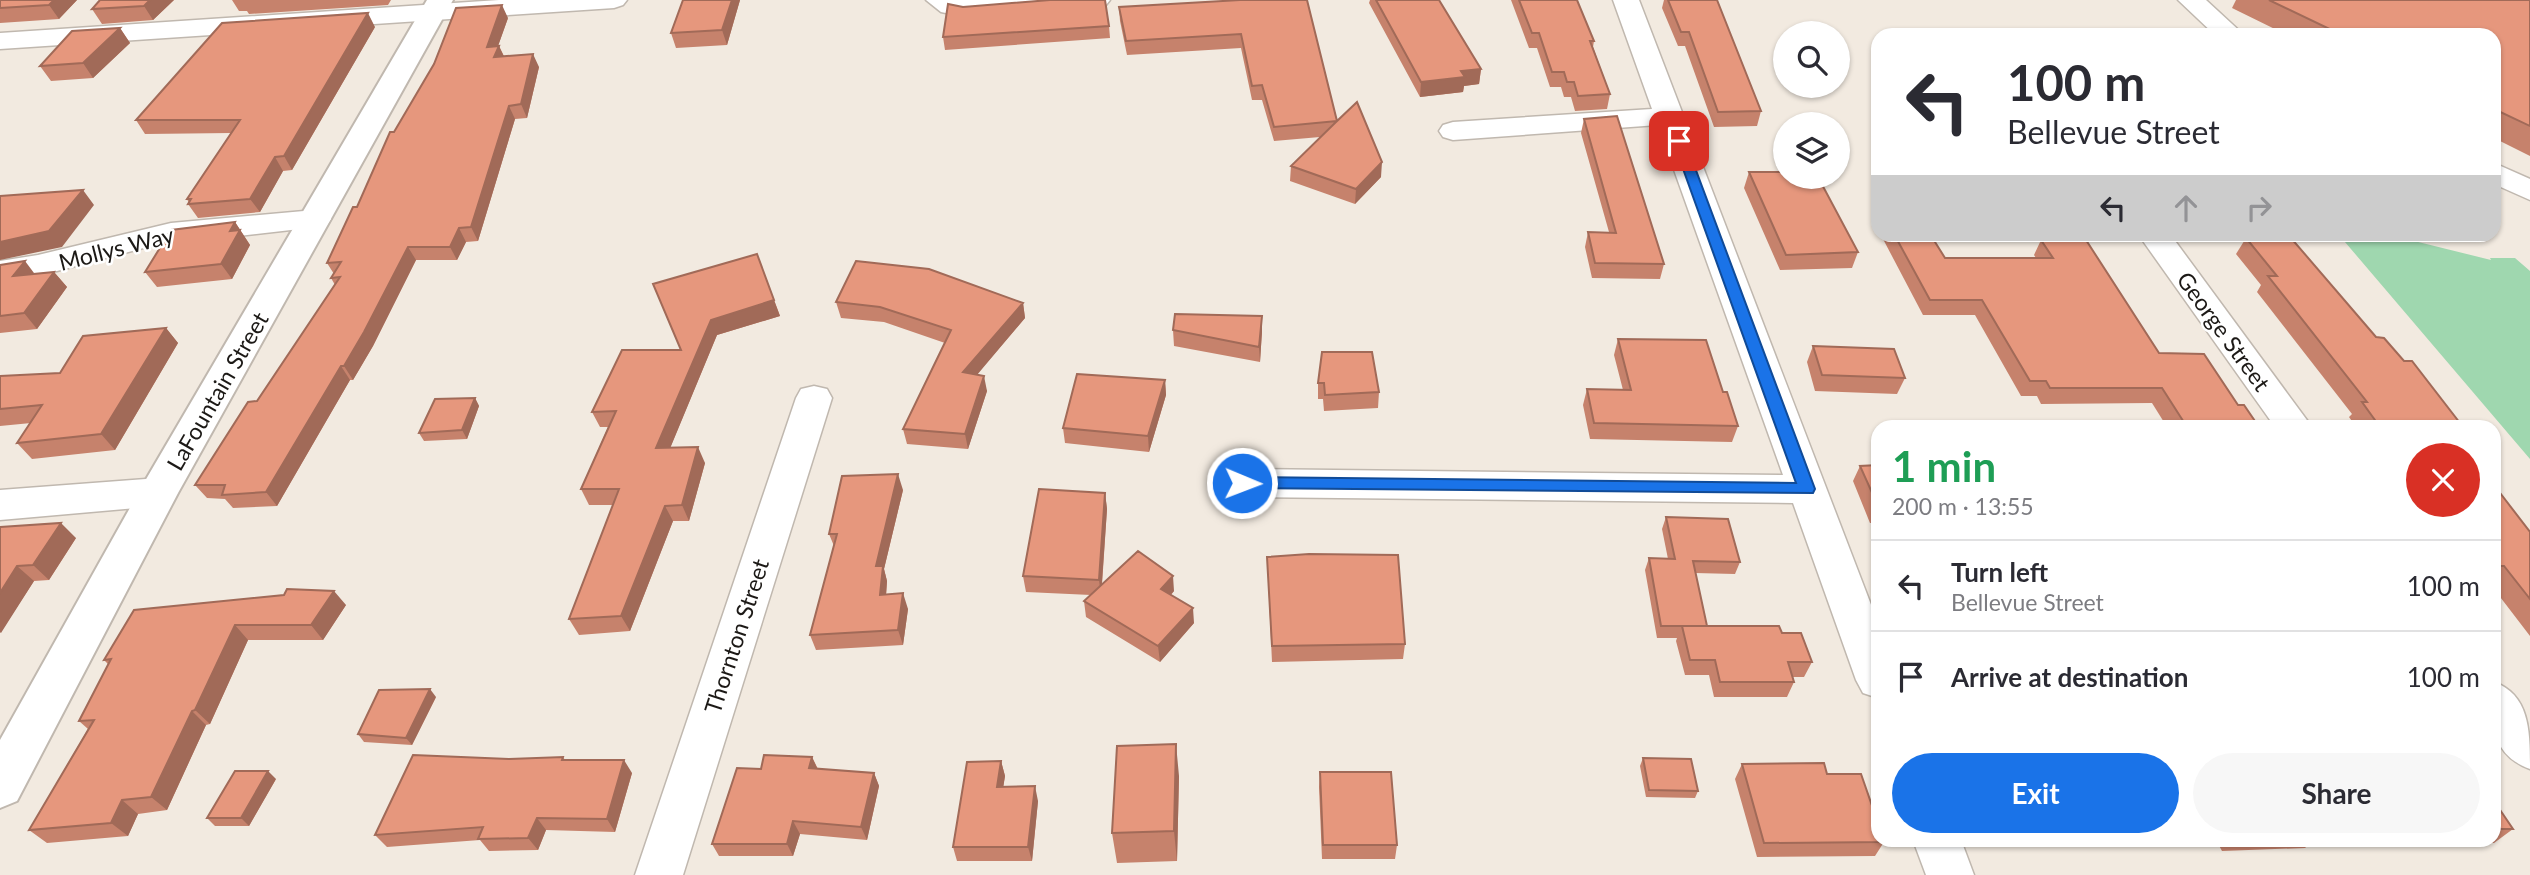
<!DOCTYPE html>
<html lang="en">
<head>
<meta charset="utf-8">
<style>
	:root { --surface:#fff; --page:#f7f7f7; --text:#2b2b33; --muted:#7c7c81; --line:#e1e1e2; --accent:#1a73e8 }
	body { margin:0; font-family:Lato,sans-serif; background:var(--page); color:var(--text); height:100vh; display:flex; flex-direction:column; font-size:26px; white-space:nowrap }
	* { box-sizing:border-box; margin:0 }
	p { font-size:23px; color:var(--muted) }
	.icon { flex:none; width:38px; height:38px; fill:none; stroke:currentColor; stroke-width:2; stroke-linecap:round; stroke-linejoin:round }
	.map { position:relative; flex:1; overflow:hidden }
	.details { position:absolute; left:1871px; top:420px; width:630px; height:427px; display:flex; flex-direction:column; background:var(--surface); border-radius:21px; box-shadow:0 2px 5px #0004 }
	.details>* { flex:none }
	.banner { position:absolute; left:1871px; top:28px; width:630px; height:214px; border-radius:21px; box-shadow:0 2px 5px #0004; background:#fff; color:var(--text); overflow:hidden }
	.fabs { position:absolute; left:1773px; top:21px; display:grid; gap:14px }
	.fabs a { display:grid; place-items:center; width:77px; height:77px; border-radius:50%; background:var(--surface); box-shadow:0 2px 5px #0004; font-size:35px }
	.pin { position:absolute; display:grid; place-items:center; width:60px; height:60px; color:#fff; margin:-30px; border-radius:14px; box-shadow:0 4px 10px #0006 }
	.me { position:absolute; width:77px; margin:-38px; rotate:91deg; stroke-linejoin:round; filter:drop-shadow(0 0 5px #0008) }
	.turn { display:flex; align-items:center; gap:24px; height:147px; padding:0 21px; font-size:32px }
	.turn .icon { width:91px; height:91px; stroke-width:2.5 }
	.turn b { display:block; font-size:49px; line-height:60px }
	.lanes { display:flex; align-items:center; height:66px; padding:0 21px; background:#0003; justify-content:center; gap:35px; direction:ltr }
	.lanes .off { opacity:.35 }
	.round { display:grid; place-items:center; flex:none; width:74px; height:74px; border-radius:37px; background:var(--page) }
	.head { display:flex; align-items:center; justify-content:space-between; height:119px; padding:0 21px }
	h1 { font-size:42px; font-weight:700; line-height:52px; color:#1e9e55 }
	.cta { display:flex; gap:14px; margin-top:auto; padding:14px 21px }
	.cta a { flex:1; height:80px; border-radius:42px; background:var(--accent); color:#fff; font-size:28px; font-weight:700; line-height:80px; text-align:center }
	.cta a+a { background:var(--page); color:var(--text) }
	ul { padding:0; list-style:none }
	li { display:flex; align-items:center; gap:21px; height:91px; padding:0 21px; border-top:2px solid var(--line) }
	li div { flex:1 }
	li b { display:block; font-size:26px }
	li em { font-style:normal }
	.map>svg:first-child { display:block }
	.green { fill:#9fd7af }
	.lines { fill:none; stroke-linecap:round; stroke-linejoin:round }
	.street-casing { stroke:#c0b8af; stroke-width:3 }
	.secondary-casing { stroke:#c0b8af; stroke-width:4 }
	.street { fill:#fff; fill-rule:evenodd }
	.secondary { fill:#fff; fill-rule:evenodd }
	.wall { fill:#c6826c }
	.shaded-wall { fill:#a16a58 }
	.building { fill:#e6977d; stroke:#a16a58; stroke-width:2 }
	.route { fill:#1a73e8; stroke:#114b97; stroke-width:2 }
	.labels { text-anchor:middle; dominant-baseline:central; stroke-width:5; stroke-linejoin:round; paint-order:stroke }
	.street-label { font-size:23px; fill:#1c1916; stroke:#fff }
</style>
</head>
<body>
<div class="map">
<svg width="2530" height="875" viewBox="0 0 2530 875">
	<rect width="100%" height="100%" fill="#f2eae0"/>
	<path class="green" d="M2339,235h51l101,25 -1,-2h25l15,13v188z"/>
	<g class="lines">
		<g class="street-casing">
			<path id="street" d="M499,0h128l-4,5 -9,3 -614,41v-16z
				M926,0h184l-4,5 -9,3 -132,9 -24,-5z
				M1613,0h26l239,623v75l-15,-5 -7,-13 -63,-177 -551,-6 -13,-4 -6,-10 6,-10 13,-4 541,6 -125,-350 -205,15 -10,-3 -4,-6 4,-6 10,-3 199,-13z
				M2178,0h28l38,35h-29z
				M2494,163l36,16v21l-36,-16z
				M315,210l11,2 5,7 -5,7 -175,20 -94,25 -57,10v-20l38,-6 133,-32z
				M2138,234h32l142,193h-37z
				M814,386l13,3 5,9 -149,477h-48l161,-477 5,-9z
				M159,478l13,4 6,10 -6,10 -13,4 -159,14v-30z
				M2494,682c36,13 36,50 36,87 -43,-16 -36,-50 -36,-87z
				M1913,840h48l13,35h-48z"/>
		</g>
		<g class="secondary-casing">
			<path id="secondary" d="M427,0h26l-275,493 -161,308 -17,7v-68l145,-259z"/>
		</g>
		<use href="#street" class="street"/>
		<use href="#secondary" class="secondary"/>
	</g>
	<path class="wall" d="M0,0h77l-18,19 -59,4z
		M174,0l-21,20 -51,4 -10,-15z
		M232,0h159l-3,5 -139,9 -2,-3h-8z
		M683,0h57l-13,45 -51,3 -5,-15z
		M1240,0l97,121 44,56 -26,27 -65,-23 1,-15 29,-29 -46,4 -12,-41h-10l-11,-52 -114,7 -7,-34 -1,-14z
		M1370,0h69l42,69 -2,15 -15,2 -1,6 -43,5 -51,-94z
		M1511,0h66l17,41 -1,6 17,47 -3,15 -32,2 -4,-14h-7l-3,-10h-11l-13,-39h-8z
		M1664,0h4l93,111 -4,15 -43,1 -29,-81h-7l-16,-38z
		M2236,0h294v156l-36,-18v-103h-207l-55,-27z
		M508,18l-10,28h1l5,10 35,11 -12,51 -12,1 -37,122 -12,1 -9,18h-41l-43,86 -20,34h-3l-73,126 -44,2 -8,-9 -18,-1 -12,-13 62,-84 78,-116 -4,-7 3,-4 -7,-11 30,-56 37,-75z
		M1109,26l1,12 -165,12 -2,-13z
		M375,27l-83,143 -9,1 -23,41 -62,6 -10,-14 1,-1 -2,-4 44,-66 -86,1 -9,-14z
		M120,28l10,15 -37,35 -42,3 -11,-15z
		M1584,119l80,145 -4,15 -68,-1 -7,-31 3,-15h21l-28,-99z
		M1749,172l109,80 -6,16 -72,2 -36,-82z
		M235,222l15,23 -18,34 -75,8 -12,-15z
		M1885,234h9l51,24h91l-2,-3 7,-15 118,113 79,52 21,22h-92l-15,-24 -111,1 -4,-8h-16l-46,-81h-52l-40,-76z
		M2246,238l130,99 28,24 59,66h-107l-7,-10 3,-3 -95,-122 4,-7 -25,-31z
		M0,265l34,9 20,-2 13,15 -30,42 -37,4z
		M774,300l6,16 -63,19 -47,113 35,15 -16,58h-16l-43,110 -51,4 -10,-16 44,-114h-24l-8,-16 27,-62h-8l-8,-15 89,-62z
		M836,302l187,1 2,15 -48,56 10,17 -19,58 -61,-5 -4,-15 42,-86 -61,-21 -43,-4z
		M166,328l12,15 -63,107 -83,9 -15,-16 14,-20 -31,3v-50l60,-3z
		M1173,330l89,1 -2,31 -86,-16z
		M1618,339l105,53 15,34 -6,16 -142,-3 -7,-34 4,-16 36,1 -9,-35z
		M1813,346l92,32 -8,16 -82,-3 -8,-29z
		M1322,352l57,40 -1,16 -54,3 -1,-12h-5v-16z
		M1165,380l1,15 -17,57 -84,-9 -2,-15z
		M475,398l4,8 -12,33 -43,2 -5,-8z
		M1878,465v58h-8l-17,-42 7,-15z
		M2494,485l36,47v104l-36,-47z
		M903,490l-19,79 3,12 -1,14 22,14 -5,36 -87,5 -6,-15 24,-89 -5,-12z
		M1105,493l2,16 -5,76 72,6 -3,4 23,28 -34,39 -74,-45 -2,-16 7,-6 -65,-3 -3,-16z
		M1666,517l74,45 -5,12 -40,-1 12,53 75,7 30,29 -8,15h-11l1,5 -7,15h-73l-5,-22h-24l-9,-34 1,-3h-20l-12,-68 4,-12 19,1 -6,-30z
		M0,527l76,11 -27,42 -15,1 -34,52z
		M1267,557l138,87 -2,15 -131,3z
		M284,595l62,10 -23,35h-75l-38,84 -4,1 -39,85 -29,4 -10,22 -81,7 -18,-13 59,-101 -9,-8 30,-56 -5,-5z
		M436,697l-24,48 -48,-3 -6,-8z
		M563,757l2,3 67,13 -17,59 -69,-2 -8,20 -49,1 -9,-11 -93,7 -12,-12 134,-76z
		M812,757l6,12 56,4 5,13 -12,54 -67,-6 -7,22h-74l-7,-12 49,-75z
		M1643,758l55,33 -3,7 -49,-1 -6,-31z
		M1001,761l4,15 -2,11 35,14 -6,60h-75l-4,-14z
		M1742,764l85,10 57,68 -9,14 -118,1 -22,-78z
		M1320,772l77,73 -2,14h-73l-3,-72z
		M1179,776l-2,85 -60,2 -5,-30z
		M276,779l-27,47h-34l-8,-8z
		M2494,801l19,28 -19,14h-67l-2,-3h69z
		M2216,840h98l-9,8 -83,3z"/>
	<path class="shaded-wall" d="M54,0h23l-18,19 -10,-14z
		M150,0h24l-21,20 -9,-14z
		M732,0h8l-13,45 -5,-15z
		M502,5l6,13 -15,42 -6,-13z
		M368,13l7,14 -83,143 -8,-14z
		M120,28l10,15 -37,35 -10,-15z
		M499,46l6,13 -11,-2z
		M533,54l6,13 -12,51 -6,-14z
		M1481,69l-2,15 -15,2 -1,6 -43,5 1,-15 40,-11z
		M509,106l6,13 -37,122 -7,-14z
		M275,157l8,14 -23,41 -10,-13z
		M1382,162l-1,15 -26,27 1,-15z
		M83,190l11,15 -32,42 -62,13v-18z
		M235,222l15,23 -18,34 -11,-15 9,-33z
		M459,228l7,14 -9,18 -7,-13z
		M408,247l8,13 -43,86 -20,34 -9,-14z
		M25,261l12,16 -24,-1z
		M54,272l13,15 -30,42 -13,-16z
		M774,300l6,16 -63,19 -53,128 -8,-15 55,-128z
		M1023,303l2,15 -59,70 -3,-16z
		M1262,316v15l-2,31 -1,-15z
		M166,328l12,15 -63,107 -14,-16z
		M341,366l9,14 -73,126 -11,-14z
		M984,376l3,15 -19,58 -3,-15z
		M1165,380l1,15 -17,57 -1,-16z
		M475,398l4,8 -12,33 -5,-9z
		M698,447l7,16 -16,58 -7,-16z
		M898,474l5,16 -19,79 3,12 -2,29 -5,-15 -4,-29z
		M1105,493l2,16 -6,86 -2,-15z
		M665,506l8,15 -43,110 -9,-15z
		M61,523l15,15 -27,42 -16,-15z
		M17,566l17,15 -33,52 -1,-1v-39z
		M1173,576l1,15 -12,13 -1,-15z
		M334,591l12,14 -23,35 -12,-15z
		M903,593l5,16 -5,36 -5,-15z
		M1193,608l1,15 -34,39 -2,-16z
		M235,625l13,15 -38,84 -15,-14z
		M430,689l6,8 -24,48 -6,-7z
		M192,711l14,14 -39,85 -16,-13z
		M1176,744l3,32 -2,85 -3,-30z
		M812,757l6,13 -9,-2z
		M624,760l8,13 -17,59 -8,-13z
		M1001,761l4,15 -4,26 -4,-15z
		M268,771l8,8 -27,47 -8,-8z
		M874,773l5,13 -12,54 -6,-13z
		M1035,786l3,15 -6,60 -4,-14z
		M122,800l16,14 -10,22 -17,-13z
		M537,818l9,12 -8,20 -10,-12z
		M793,821l7,13 -7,22 -6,-12z"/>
	<path class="building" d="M0,0h54l-5,5 -49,3z
		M100,0h50l-6,6 -52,3z
		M683,0h49l-10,30 -51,3z
		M1050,0h55l4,26 -166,11 5,-33 15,3z
		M1240,0h67l30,121 20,-19 25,60 -26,27 -65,-23 46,-45 -63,6 -12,-42 -10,1 -11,-52 -115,7 -7,-34z
		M1376,0h63l42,69 -20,2 4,6 -44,5z
		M1519,0h58l17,41h-4l20,53 -32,2 -4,-14h-7l-3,-10h-12l-13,-39h-7z
		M1668,0h49l44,111 -43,1 -29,-80h-8z
		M2269,0h261v126l-36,-17v-74h-152z
		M502,5l-15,42 12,-1 -5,11 39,-3 -12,50 -12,2 -38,121 -12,1 -9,19h-42l-44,85 -20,34h-3l-75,126 -44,3 3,-10h-30l53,-83 9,-1 83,-124 -9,1 10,-16 -14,1 26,-56h4l33,-75h4l40,-68 22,-56z
		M368,13l-84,143 -9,1 -25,42 -62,5 3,-5h-4l53,-79h-104l86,-97z
		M120,28l-37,35 -43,3 32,-35z
		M1617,116l47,148 -69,-1 -7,-31 28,1 -32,-114z
		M1749,172h36v5h33l40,75 -72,3z
		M83,190l-34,41 -49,11v-46z
		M235,222l-5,9 10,-1 -19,34 -76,8 26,-42z
		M1894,234h36l15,24h108l-12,-18h45l73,113 45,1 34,51h6l15,22h-72l-25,-39h-112l-4,-7h-16l-48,-81h-52z
		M2246,238h45l85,99 8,1 20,23h8l51,66h-83l-18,-25h5l-99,-126h9z
		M757,254l17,46 -63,20 -55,128 42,-1 -16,58 -17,1 -44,110 -52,3 50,-130h-38l35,-78 -24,1 30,-62h59l-28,-66z
		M25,261l-12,15 41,-4 -30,41 -24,3v-51z
		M856,261l73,8 94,34 -60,69 21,4 -19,58 -62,-5 48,-99 -71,-23 -44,-5z
		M1175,314l87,2 -3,31 -86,-17z
		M166,328l-65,106 -84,9 25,-38 -42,4v-33l60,-3 23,-37z
		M1618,339l88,1 17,52h4l11,34 -144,-3 -7,-34 44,1z
		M1813,346l81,3 11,29 -83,-3z
		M1322,352h50l7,40 -54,3 -1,-12h-6z
		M1077,374l88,6 -17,56 -85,-8z
		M475,398l-13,32 -43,3 16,-34z
		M1878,465v41l-18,-40z
		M898,474l-22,92h7l-3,29 23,-2 -5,37 -88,5 27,-101h-8l13,-58z
		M2494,485l36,47v67l-26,-33h-10z
		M1039,489l66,4 -6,87 -76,-4z
		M1666,517l62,2 12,43 -47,-1 14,65h-46l-12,-68 26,1z
		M61,523l-28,42 -16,1 -17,27v-66z
		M1138,551l35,25 -12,13 32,19 -35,38 -74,-45z
		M1309,554l89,1 7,89 -133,2 -5,-89z
		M287,589l47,2 -23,34h-76l-40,85 -3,1 -41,86 -29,3 -11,23 -82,7 65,-110 -15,1 32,-62 -7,1 30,-50 150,-15z
		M1682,626h97l3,7h19l11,29h-24l6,20h-74l-5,-22h-25z
		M430,689l-24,49 -48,-4 21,-44z
		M1176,744l-2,87 -62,2 5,-87z
		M413,755l96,4 54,-2 -1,3h62l-17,59 -70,-1 -9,20 -50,1 5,-12 -108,8z
		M764,755l48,2 -3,11 65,5 -13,54 -68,-6 -6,23h-75l25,-76 24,1z
		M1643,758l48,1 7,32 -49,-1z
		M1001,761l-4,26 38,-1 -7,61h-75l14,-85z
		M1824,763l3,11h34l17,49v17h6v2l-120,1 -22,-79z
		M235,771h33l-27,47h-34z
		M1320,772h71l6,73h-74z
		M2494,801l19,28h-19z"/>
	<path class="route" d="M1679,137l6,4 130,348 -2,4 -577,-5 -2,-5 2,-4 6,-2 554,6 -123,-342z"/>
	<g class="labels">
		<g class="street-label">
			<text transform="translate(116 248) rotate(-14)">Mollys Way</text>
			<text transform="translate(2224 331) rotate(54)">George Street</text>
			<text transform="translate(217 391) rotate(-60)">LaFountain Street</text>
			<text transform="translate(736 636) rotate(-72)">Thornton Street</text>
		</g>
	</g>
</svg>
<div class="fabs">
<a><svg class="icon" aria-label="search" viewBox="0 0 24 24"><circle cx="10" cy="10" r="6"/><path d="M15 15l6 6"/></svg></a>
<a><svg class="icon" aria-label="layers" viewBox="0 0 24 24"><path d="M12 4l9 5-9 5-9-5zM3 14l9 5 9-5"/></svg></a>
</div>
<div class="pin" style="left:1679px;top:141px;background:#d93025"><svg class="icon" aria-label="arrive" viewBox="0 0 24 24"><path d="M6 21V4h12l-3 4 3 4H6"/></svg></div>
<svg class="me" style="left:1242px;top:483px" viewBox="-20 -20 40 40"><circle r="17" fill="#1a73e8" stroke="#fff" stroke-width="3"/><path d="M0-11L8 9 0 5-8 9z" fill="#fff"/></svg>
<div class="banner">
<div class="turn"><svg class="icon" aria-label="left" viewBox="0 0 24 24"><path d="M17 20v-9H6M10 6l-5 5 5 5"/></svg><div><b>100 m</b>Bellevue Street</div></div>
<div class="lanes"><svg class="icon" aria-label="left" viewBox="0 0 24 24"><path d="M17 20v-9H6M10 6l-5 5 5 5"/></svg><svg class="icon off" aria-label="ahead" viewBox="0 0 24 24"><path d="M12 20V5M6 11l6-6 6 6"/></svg><svg class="icon off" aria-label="right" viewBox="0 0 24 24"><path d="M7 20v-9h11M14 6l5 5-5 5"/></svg></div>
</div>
<section class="details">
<div class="head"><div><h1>1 min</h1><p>200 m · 13:55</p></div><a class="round" style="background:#d93025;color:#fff"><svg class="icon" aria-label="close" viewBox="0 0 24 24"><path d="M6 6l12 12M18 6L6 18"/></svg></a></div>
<ul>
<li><svg class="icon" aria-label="left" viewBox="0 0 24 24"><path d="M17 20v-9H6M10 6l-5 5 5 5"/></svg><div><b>Turn left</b><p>Bellevue Street</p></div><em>100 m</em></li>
<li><svg class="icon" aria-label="arrive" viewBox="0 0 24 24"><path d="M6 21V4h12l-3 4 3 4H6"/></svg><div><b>Arrive at destination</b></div><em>100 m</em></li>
</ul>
<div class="cta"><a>Exit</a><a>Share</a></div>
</section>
</div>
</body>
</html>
